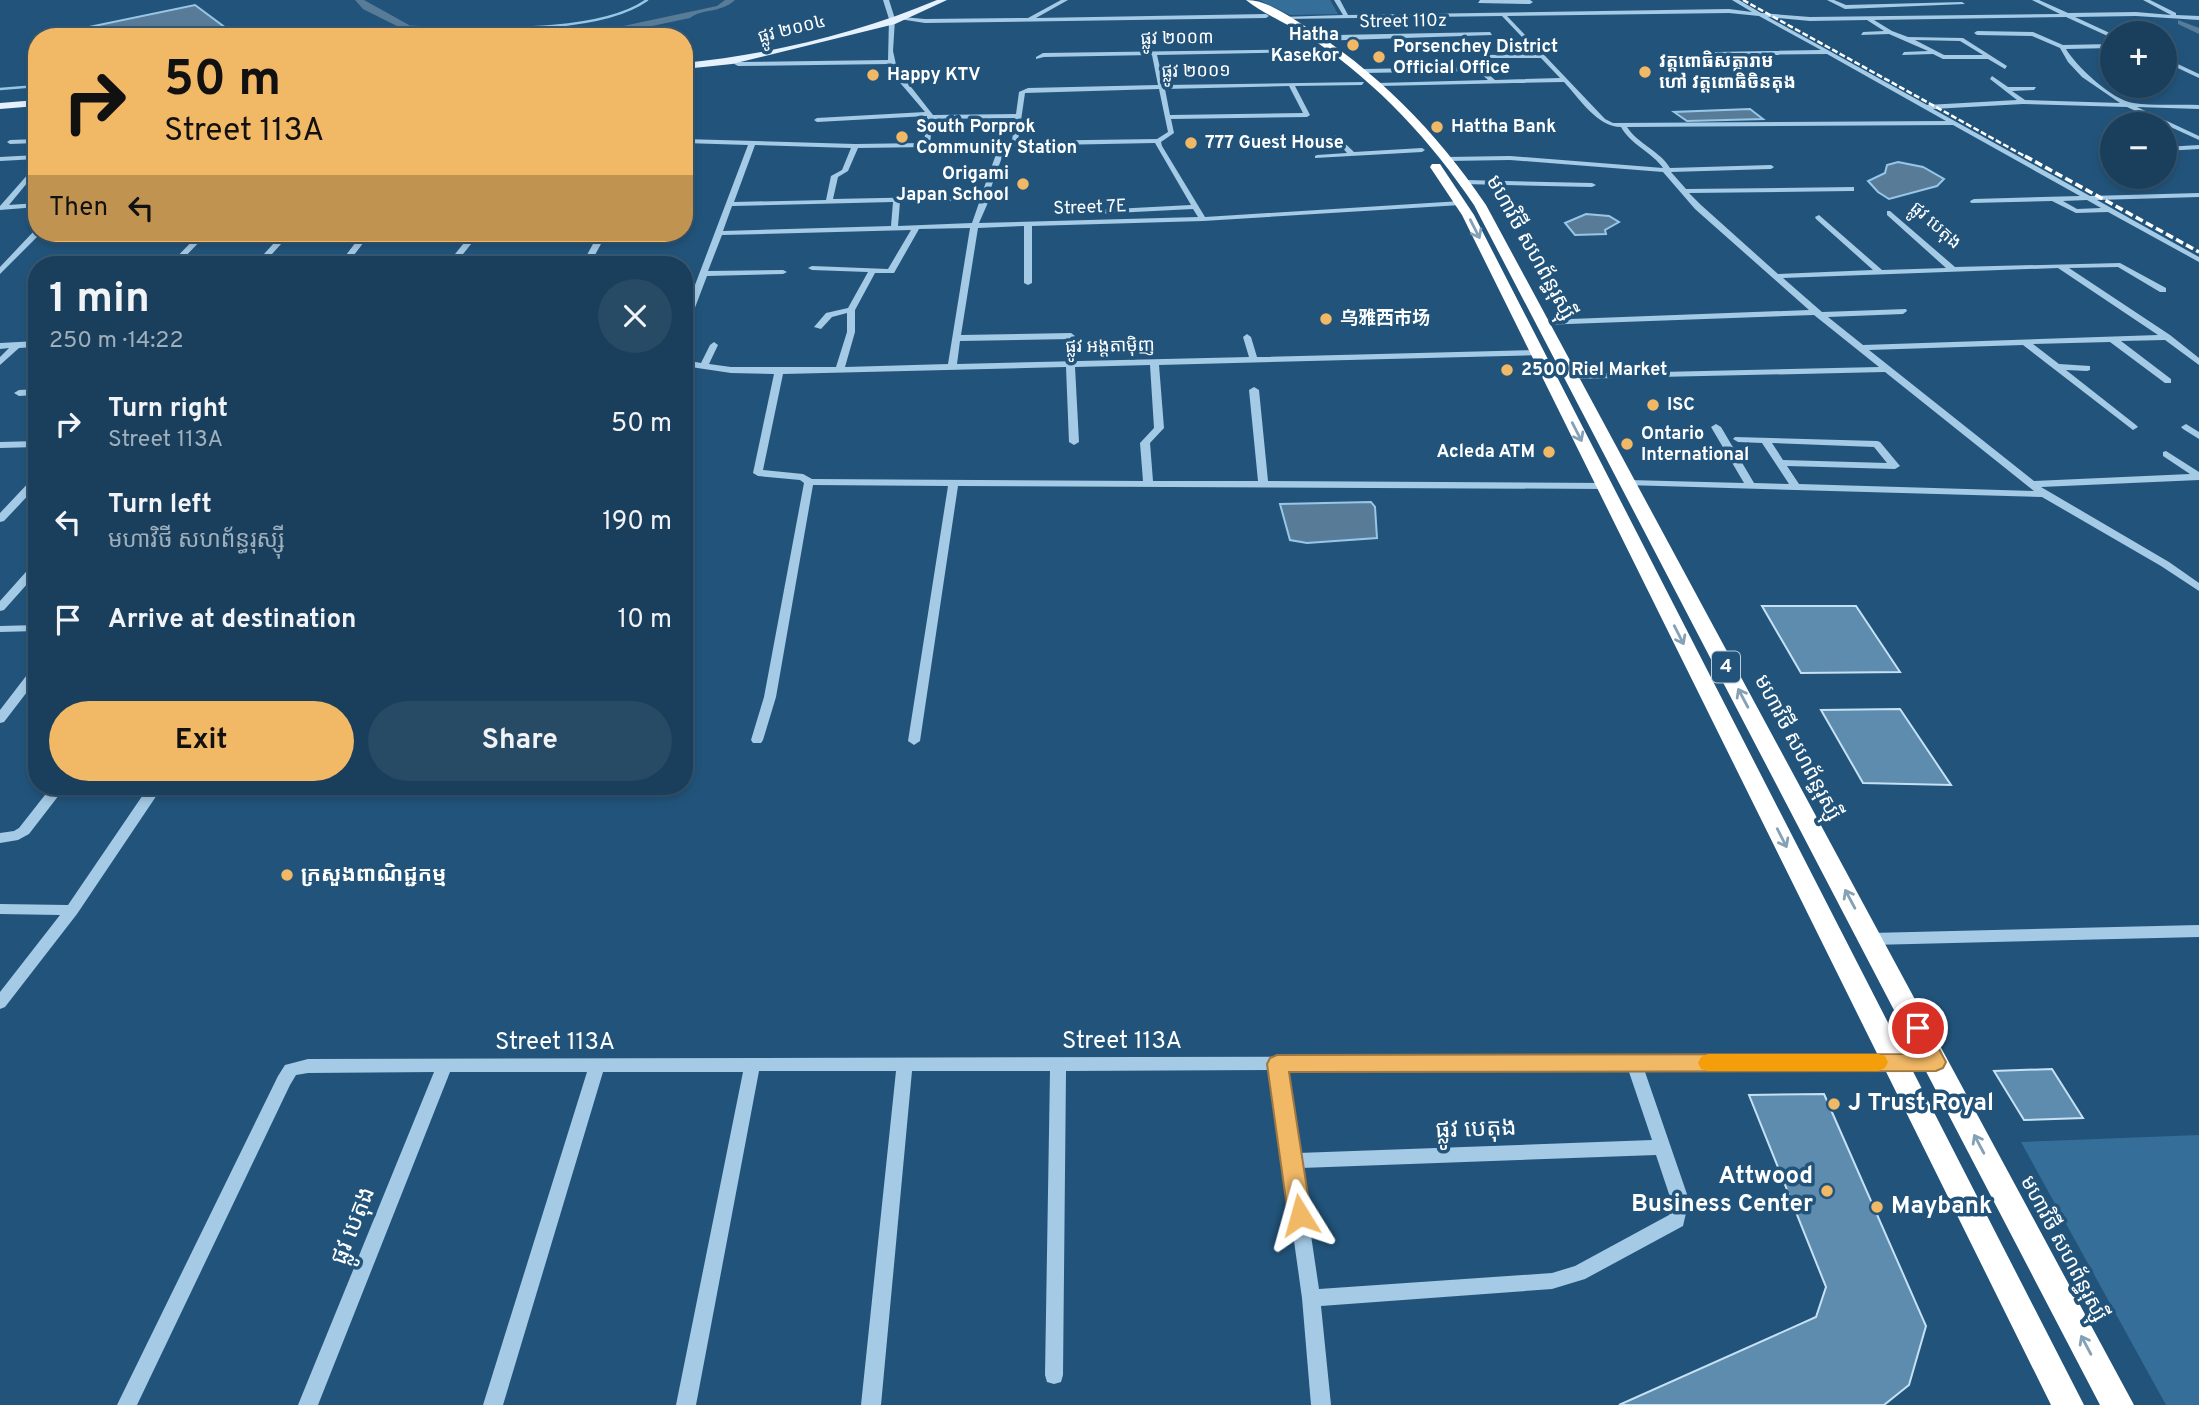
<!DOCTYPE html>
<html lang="en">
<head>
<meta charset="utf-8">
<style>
	:root { --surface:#1a3f5c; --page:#274a65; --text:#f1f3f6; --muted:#9fafbb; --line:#385872; --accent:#f1b866 }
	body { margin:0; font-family:Overpass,"Noto Sans SC","Noto Sans Khmer",sans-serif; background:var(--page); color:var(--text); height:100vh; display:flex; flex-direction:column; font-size:26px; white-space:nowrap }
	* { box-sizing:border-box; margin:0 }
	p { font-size:23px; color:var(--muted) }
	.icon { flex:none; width:38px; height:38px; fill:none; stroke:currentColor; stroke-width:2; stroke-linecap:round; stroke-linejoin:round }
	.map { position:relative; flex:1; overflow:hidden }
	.sheet { position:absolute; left:28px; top:256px; width:665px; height:539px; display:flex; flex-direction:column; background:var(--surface); border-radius:28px; box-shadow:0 4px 10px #0003,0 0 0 2px var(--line) }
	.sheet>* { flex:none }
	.top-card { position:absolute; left:28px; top:28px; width:665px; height:214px; border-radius:28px; box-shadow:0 4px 10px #0003,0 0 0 2px var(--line); background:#f1b866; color:#111; overflow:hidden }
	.tools { position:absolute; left:2100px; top:21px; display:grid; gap:14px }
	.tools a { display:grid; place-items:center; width:77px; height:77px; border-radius:50%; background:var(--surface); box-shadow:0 4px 10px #0003,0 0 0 2px var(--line); font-size:35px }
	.pin { position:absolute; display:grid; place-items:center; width:60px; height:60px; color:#fff; margin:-30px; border:4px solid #fff; border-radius:50%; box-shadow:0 2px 7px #0007 }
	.me { position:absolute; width:77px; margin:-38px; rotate:352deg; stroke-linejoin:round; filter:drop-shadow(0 0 5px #0008) }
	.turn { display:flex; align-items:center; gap:24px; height:147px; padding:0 21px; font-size:32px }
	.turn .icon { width:91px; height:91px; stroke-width:2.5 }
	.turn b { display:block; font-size:49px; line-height:60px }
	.then { display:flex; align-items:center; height:66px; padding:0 21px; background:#0003; gap:14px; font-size:26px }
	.round { display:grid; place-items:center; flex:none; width:74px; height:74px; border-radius:37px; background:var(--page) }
	.head { display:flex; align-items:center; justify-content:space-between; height:119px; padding:0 21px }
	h1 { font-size:42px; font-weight:700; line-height:52px }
	.primary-button { display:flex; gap:14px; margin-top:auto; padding:14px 21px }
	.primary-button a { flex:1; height:80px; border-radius:42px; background:var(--accent); color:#111; font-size:28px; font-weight:700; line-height:80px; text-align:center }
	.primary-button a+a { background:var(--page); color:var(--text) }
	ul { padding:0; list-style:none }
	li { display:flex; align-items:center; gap:21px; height:98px; padding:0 21px }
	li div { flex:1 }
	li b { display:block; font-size:26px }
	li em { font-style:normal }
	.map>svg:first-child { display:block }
	.green { fill:#356e98 }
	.water { fill:#587c98; stroke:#98c6e6; stroke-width:2 }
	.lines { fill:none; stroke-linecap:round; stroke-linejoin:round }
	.stream { stroke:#98c6e6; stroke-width:2.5 }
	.canal { fill:#587c98; fill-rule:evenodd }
	.building { fill:#5e8caf; stroke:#c7e1f4; stroke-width:2 }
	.minor { fill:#a4cae5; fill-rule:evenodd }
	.major { fill:#e5f1fd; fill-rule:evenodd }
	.highway { fill:#fff; fill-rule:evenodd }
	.rail-far1 { stroke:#fff; stroke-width:2.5; stroke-dasharray:6 2.5; stroke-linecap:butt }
	.rail { stroke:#fff; stroke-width:3.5; stroke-dasharray:8 3.5; stroke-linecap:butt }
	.oneway { stroke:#85a1b6 }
	.route { fill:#f1b866; stroke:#9d7842; stroke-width:2 }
	.slow { fill:#f59e0b }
	.poi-dot { fill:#f1b866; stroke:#22547b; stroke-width:2.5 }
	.labels { text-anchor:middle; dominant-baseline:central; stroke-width:7; stroke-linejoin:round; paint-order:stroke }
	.far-street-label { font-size:18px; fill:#fff; stroke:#22547b }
	.far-poi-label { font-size:18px; font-weight:bold; fill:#fff; stroke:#22547b; text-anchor:start }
	.shield { fill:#22547b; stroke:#bdccd7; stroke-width:2 }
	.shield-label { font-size:19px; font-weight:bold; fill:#fff }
	.street-label { font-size:21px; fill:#fff; stroke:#22547b }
	.poi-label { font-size:21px; font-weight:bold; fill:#fff; stroke:#22547b; text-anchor:start }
	.near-street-label { font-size:24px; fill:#fff; stroke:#22547b }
	.near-poi-label { font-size:24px; font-weight:bold; fill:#fff; stroke:#22547b; text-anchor:start }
</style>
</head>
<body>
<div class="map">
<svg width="2199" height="1405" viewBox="0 0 2199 1405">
	<rect width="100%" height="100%" fill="#22547b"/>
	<path class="green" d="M1259,0h71l8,14 -48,1z
		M2199,1135v270h-33l-145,-263z"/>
	<path class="water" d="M195,5l31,23 23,9h-208z
		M1750,109l13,10 -76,2 -13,-9z
		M1898,162l25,5 21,12 -7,7 -48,13 -11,-7 -10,-11 17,-8 2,-8z
		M1586,214l23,2 10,6 -14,8 1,4 -31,1 -10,-12z
		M1371,502l4,5 2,31 -70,5 -17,-3 -10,-36z"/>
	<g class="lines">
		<path class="stream" d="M406,27c64,0 189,10 241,-27
			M371,35h23
			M0,89l37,-3"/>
		<path class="canal" d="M355,0h9l45,25v4l-6,3 197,-1 117,-25 8,-6h10c-16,14 -32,8 -45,18l-90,19h-208v-4l7,-6 -36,-18z
			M2178,20l21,8v6l-21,-10z"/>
	</g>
	<path class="building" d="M1762,606h94l44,66 -99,1z
		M1900,709l51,76 -88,-2 -42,-73z
		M2052,1069l31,49 -59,2 -30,-49z
		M1824,1094l102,232 -17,59 -25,20h-265l197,-88 10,-30 -77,-192z"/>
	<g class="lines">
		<path class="minor" d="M883,0h6l6,19 -2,32 4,18 36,46 83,-1 3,-22 9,-4 130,-3 -6,-30 -108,2 -8,2v-2l7,-4 274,-4 2,3 -162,3 7,30 200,-3 -2,3 -67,1 15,29 -3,2 -136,2 3,14 -13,9 1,4 43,71 256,-16 4,2 -4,2 -258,16 -171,5v57l-4,2 -4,-2v-57l-46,2 -17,107 110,-2 4,3 -4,3 -111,2 -3,23 292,-7 -6,-20 4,-3 4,3 6,20 281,-7 3,1v4l-382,10 5,63 -14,15 3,38h105l-9,-91 5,-3 5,3 9,91 337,2 5,3 -5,3 -647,-3 -38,255 -6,4 -6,-4 40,-255 -135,-1 -37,212 -13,43 -2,3h-8l-2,-3 13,-43 40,-214 -4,-3 -42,-4 -5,-3 21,-99 -43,-1 -47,-7v-6l17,3 9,-18 4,-3 4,3 -9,19 22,3h105l11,-35v-19l-15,4 -11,12 -7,-2 12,-14 22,-5 20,-36 -56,-2 -4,-2 4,-2 76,3 23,-39 -189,5 -14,36 75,-1 4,2 -4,2 -76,2 -19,50 -4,2v-14l64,-169 -64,-2v-4l171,5 69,-1 3,-27 -110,6 -3,-2 3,-2 108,-6 -29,-34 -7,-14 -151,2 -9,-5 3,-2 7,3 149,-2 1,-41zM1289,86l14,27 -133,2 -5,-26zM1159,89l9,43 -11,7 -139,2 7,-48zM1015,118l-3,23 -8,-1 -74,3 3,-24zM1155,143l36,62 -96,5 -4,2 4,2 98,-5 5,8 -219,6 11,-25 -2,-2 18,-50zM755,145l96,3 -9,22 -11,6 -5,24 -92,2zM999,146l-18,50 -148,3 5,-22 10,-6 10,-23zM980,200l-8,23 -74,3 2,-24zM893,202l-2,24 -168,5 9,-25zM970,228l-22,136 -103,3 10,-35v-22l20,-37h19l25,-44zM1150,365l4,63 -14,15 3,38 -331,-2 -9,-5 -40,-4 20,-96 283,-7 3,75 5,3 5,-3 -4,-75z
			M1061,0h7l-32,18 230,-4 3,2 -3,2 -341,5 -26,-4 3,-2 23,2 103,-1z
			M1334,0h6l8,15 381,-6 23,3 -20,-12h7l22,13 49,4 250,-3 -28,-14h7l29,13 68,-1 35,3 -28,-15h7l26,13v2l23,1v4l-63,-4 -61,1 37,17v4l-46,-21 -192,3 18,11 16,6 55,1 44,28 -2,3 -17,-10h-45l-10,-5 -31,1 2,-3 24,-1 -39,-17 -28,1 2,-3 21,-1 -17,-11 -57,1 -42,-4 159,88 90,-5 -27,-21 2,-3 16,11h28l-2,3 -22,1 13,9 95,3 -38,-26 -14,-15 -8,-14 -28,-12 -55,-1 -3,-2 3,-2 56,1 30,13 49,-1v4l-46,1c10,17 46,51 67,54 21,3 44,1 66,2v4l-62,-2 62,29v4l-72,-33 -104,-3 -90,5 157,87 109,-3v4l-102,3 102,57v5l-91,-50 -32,1 -24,-12 -81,2 -1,-2 4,-2 106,-3 -127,-71 -326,2c11,17 33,24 43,41l101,-3 3,2 -3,2 -100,3 15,17 168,-2v4h-3l-162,2 12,12 77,69 95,-4 -57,-51 -1,-2 4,-2 63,55 64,-2 -59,-53v-4h3l65,56 165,-4 46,25v4h-6l-42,-25 -49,1 101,67 29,23v7l-34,-25 -44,1 50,38v4h-6l-55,-41 -77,2 26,20 31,2v4l-3,1 -21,-1 70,55 2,2 -5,3 -110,-85 -154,5 165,131 156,-7 -27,-18v-4l3,-1 33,21v8l-158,7 128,75 30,21v8l-38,-25 -119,-69 -417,-12v-4l4,-1 115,3 -33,-56 5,-3 5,3 33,56 35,1 -27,-41 -24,-1 -5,-3 2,-2 142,4 3,1 20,24 -5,3 -108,-3 12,18 235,7 -149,-119 -315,7 -2,-2 5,-3 306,-7 -65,-52 -273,10v-4l3,-1 265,-10 -114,-101 -32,-37 -153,-12 -63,1 -3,-2 3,-2 63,-1 153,12c-11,-16 -32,-23 -42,-41 -24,0 -42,-29 -57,-45l-184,4 -2,-3 110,-3 -10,-9 -115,2 -3,-2 3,-2 117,-2 15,13 65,-2 -19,-20h-56l2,-3 51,-1 -36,-38 -218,3 -3,-2 62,-2zM1729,13l30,3 62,34 -106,2 -2,3 114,-1 119,67 -333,2 -8,-4 -98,-103zM1915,40l45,1 23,14h-39zM2087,200l14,8 -24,1 -14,-8zM2058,268l100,67 -295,10 -35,-28 75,-3 4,-3 -1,-2 -84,3 -39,-34zM1772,443l102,4 13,16 -104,-3z
			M1480,0h50l3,2 -3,2 -52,-1z
			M1827,0h7l12,5 116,-3 3,2 -120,5z
			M1490,32l2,3 -175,6 -3,-2 23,-4z
			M2165,58l34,16v4l-34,-16z
			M687,104l5,1 -8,8v-6z
			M1336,135l18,17 68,-4 3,2 -3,2 -107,6v-2l2,-1 30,-2 -14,-16z
			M37,139v4l-27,1 -3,-2 3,-2z
			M2199,145v4l-34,2v-4z
			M37,155v4l-37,2v-4z
			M37,164v7l-28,34 28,-2v4l-37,3v-4z
			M1466,180l126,3 4,2 -4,2 -129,-3 -1,-2z
			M34,231l7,2 -41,41v-7z
			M200,233h8l-30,31h-8z
			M283,233h8l-28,31h-8z
			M363,233h8l-24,31h-8z
			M472,233h8l-25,31h-8z
			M599,233h8l-17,31h-8z
			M37,341v6l-18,1 -19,17v-8l9,-9 -9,1v-6z
			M37,389v6l-18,1 -5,-3 5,-3z
			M2186,424l13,8v7l-16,-10 -2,-2z
			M37,441v6l-37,1v-6z
			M37,477v9l-33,35 -4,1v-9l33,-35z
			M37,563v10l-33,37 -4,1v-10l33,-37z
			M37,625v6l-37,1v-6z
			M37,666v13l-33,43 -4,1v-13l33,-43z
			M52,786h14l-37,48 -11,6 -18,3v-10l14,-2 5,-3z
			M149,786h14l-86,128 -72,93 -5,2v-17l60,-77 -60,-1v-10l68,1z
			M2199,925v12l-328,8 -5,-2 -2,-4 2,-4 5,-2z
			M1936,1055l6,2 2,5 -2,5 -6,2h-292l45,131 -6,26 -98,53 -33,10 -231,17 10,99h-20l-9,-107 -32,-228 -204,1 -3,304 -2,7 -7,2 -7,-2 -2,-7 5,-304h-138l-31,334h-20l35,-334h-137l-63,334h-20l67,-333h-140l-100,333h-20l104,-333h-137l-132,333h-20l136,-333 -126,1 -12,2 -6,10 -153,320h-20l161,-329 7,-11 23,-6zM1628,1069l24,71 -354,13 -12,-83zM1656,1155l15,45 -2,15 -94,51 -23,7 -233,16 -18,-121z"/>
		<path class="major" d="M937,0h10l-52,24 -163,40 -48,5v-6c84,-8 175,-30 253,-63z
			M37,100v6l-37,3v-6z"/>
		<path class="highway" d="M1246,0c20,0 38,13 54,23 76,47 136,108 186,182l648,1200h-34l-626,-1200c-43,-64 -95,-120 -159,-164 -21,-15 -49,-25 -69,-41z
			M1432,164h8l34,51 610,1190h-33l-589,-1190 -32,-48z"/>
		<path class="rail-far1" d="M1743,0l285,158"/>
		<path class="rail" d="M2025,156l174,96"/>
	</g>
	<defs><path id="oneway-shaft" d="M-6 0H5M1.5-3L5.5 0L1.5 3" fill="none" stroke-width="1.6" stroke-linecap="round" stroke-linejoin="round" transform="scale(1.75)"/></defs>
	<g class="oneway">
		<use href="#oneway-shaft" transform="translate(1475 229) rotate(63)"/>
		<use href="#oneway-shaft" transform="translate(1577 432) rotate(63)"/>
		<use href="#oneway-shaft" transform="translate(1679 635) rotate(63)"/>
		<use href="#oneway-shaft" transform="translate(1743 698) rotate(-118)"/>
		<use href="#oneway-shaft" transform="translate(1782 838) rotate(63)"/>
		<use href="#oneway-shaft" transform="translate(1850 899) rotate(-118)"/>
		<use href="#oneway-shaft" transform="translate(1979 1144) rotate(-118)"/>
		<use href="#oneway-shaft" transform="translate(2086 1345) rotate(-118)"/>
	</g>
	<path class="route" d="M1918,1020l7,3 21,39 -3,6 -7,3 -647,1 22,143 -3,8 -8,3 -8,-3 -4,-8 -21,-151 3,-6 7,-3 644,-1 -13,-26 3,-5z"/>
	<path class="slow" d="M1708,1054h170l7,2 3,6 -3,6 -7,3h-170l-7,-2 -3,-6 3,-6z"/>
	<g class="poi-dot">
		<circle cx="1353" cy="45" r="7"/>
		<circle cx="1379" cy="57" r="7"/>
		<circle cx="1645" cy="72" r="7"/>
		<circle cx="873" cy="75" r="7"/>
		<circle cx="1437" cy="127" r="7"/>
		<circle cx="902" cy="137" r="7"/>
		<circle cx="1191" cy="143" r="7"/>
		<circle cx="1023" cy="184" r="7"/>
		<circle cx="1326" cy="319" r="7"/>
		<circle cx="1507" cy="370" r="7"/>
		<circle cx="1653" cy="405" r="7"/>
		<circle cx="1627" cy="444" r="7"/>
		<circle cx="1549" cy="452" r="7"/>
		<circle cx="287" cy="875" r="7"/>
		<circle cx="1834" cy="1104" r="7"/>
		<circle cx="1827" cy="1191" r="7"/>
		<circle cx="1877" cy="1207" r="7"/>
	</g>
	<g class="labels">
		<g class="far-street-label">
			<text transform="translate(1403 22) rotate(-1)">Street 110z</text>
			<text transform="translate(792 30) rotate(-14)">ផ្លូវ ២០០៤</text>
			<text transform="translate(1177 39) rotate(-1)">ផ្លូវ ២០០៣</text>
			<text transform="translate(1196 72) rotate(-1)">ផ្លូវ ២០០១</text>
			<text transform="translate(1090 208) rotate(-2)">Street 7E</text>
			<text transform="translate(1935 226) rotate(42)">ផ្លូវ បេតុង</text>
			<text transform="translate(1110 347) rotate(-1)">ផ្លូវ អង្តតាម៉ិញ</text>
		</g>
		<g class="far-poi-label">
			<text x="1339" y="35" text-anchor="end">Hatha<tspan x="1339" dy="21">Kasekor</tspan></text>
			<text x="1393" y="47">Porsenchey District<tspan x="1393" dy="21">Official Office</tspan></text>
			<text x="1659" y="62">វត្តពោធិសត្តារាម<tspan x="1659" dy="21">ហៅ វត្តពោធិចិនតុង</tspan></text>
			<text x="887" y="75">Happy KTV</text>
			<text x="916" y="127">South Porprok<tspan x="916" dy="21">Community Station</tspan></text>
			<text x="1451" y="127">Hattha Bank</text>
			<text x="1205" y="143">777 Guest House</text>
			<text x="1009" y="174" text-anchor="end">Origami<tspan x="1009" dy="21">Japan School</tspan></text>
			<text x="1340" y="319">乌雅西市场</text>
			<text x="1521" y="370">2500 Riel Market</text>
			<text x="1667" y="405">ISC</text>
			<text x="1641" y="434">Ontario<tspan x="1641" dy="21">International</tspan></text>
			<text x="1535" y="452" text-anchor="end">Acleda ATM</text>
		</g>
		<rect class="shield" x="1712" y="651.5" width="28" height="31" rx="5"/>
		<g class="shield-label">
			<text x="1726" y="667">4</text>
		</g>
		<g class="street-label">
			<text transform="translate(1530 248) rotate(61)">មហាវិថី សហព័ន្ធរុស្ស៊ី</text>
			<text transform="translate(1797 748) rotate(62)">មហាវិថី សហព័ន្ធរុស្ស៊ី</text>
			<text transform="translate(2063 1249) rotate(62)">មហាវិថី សហព័ន្ធរុស្ស៊ី</text>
		</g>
		<g class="poi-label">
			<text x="301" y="875">ក្រសួងពាណិជ្ជកម្ម</text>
		</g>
		<g class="near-street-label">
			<text x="1122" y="1042">Street 113A</text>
			<text x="555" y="1043">Street 113A</text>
			<text transform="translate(1476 1130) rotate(-2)">ផ្លូវ បេតុង</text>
			<text transform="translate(354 1226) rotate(-68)">ផ្លូវ បេតុង</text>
		</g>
		<g class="near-poi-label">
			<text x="1848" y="1104">J Trust Royal</text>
			<text x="1813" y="1177" text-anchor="end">Attwood<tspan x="1813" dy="28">Business Center</tspan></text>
			<text x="1891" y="1207">Maybank</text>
		</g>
	</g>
</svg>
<div class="tools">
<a>+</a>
<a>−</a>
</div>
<div class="pin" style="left:1918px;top:1028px;background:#d93025"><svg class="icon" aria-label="arrive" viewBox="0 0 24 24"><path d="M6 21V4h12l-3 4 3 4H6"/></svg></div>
<svg class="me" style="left:1300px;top:1215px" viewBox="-20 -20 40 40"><path d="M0-17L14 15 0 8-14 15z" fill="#f1b866" stroke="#fff" stroke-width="4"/></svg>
<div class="top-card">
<div class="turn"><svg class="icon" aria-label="right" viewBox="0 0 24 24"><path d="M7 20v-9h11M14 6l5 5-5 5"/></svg><div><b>50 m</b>Street 113A</div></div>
<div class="then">Then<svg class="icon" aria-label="left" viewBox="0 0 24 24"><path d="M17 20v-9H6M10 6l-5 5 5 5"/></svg></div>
</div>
<section class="sheet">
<div class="head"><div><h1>1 min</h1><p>250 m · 14:22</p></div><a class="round"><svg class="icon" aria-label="close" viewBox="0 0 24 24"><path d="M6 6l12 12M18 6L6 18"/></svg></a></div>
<ul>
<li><svg class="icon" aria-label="right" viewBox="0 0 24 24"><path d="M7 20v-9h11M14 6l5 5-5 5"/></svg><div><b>Turn right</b><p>Street 113A</p></div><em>50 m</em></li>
<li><svg class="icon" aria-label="left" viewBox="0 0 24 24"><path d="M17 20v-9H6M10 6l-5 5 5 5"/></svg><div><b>Turn left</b><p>មហាវិថី សហព័ន្ធរុស្ស៊ី</p></div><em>190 m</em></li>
<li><svg class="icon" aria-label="arrive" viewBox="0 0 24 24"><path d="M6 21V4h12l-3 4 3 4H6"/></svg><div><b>Arrive at destination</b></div><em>10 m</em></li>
</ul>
<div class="primary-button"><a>Exit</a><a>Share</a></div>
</section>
</div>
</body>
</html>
